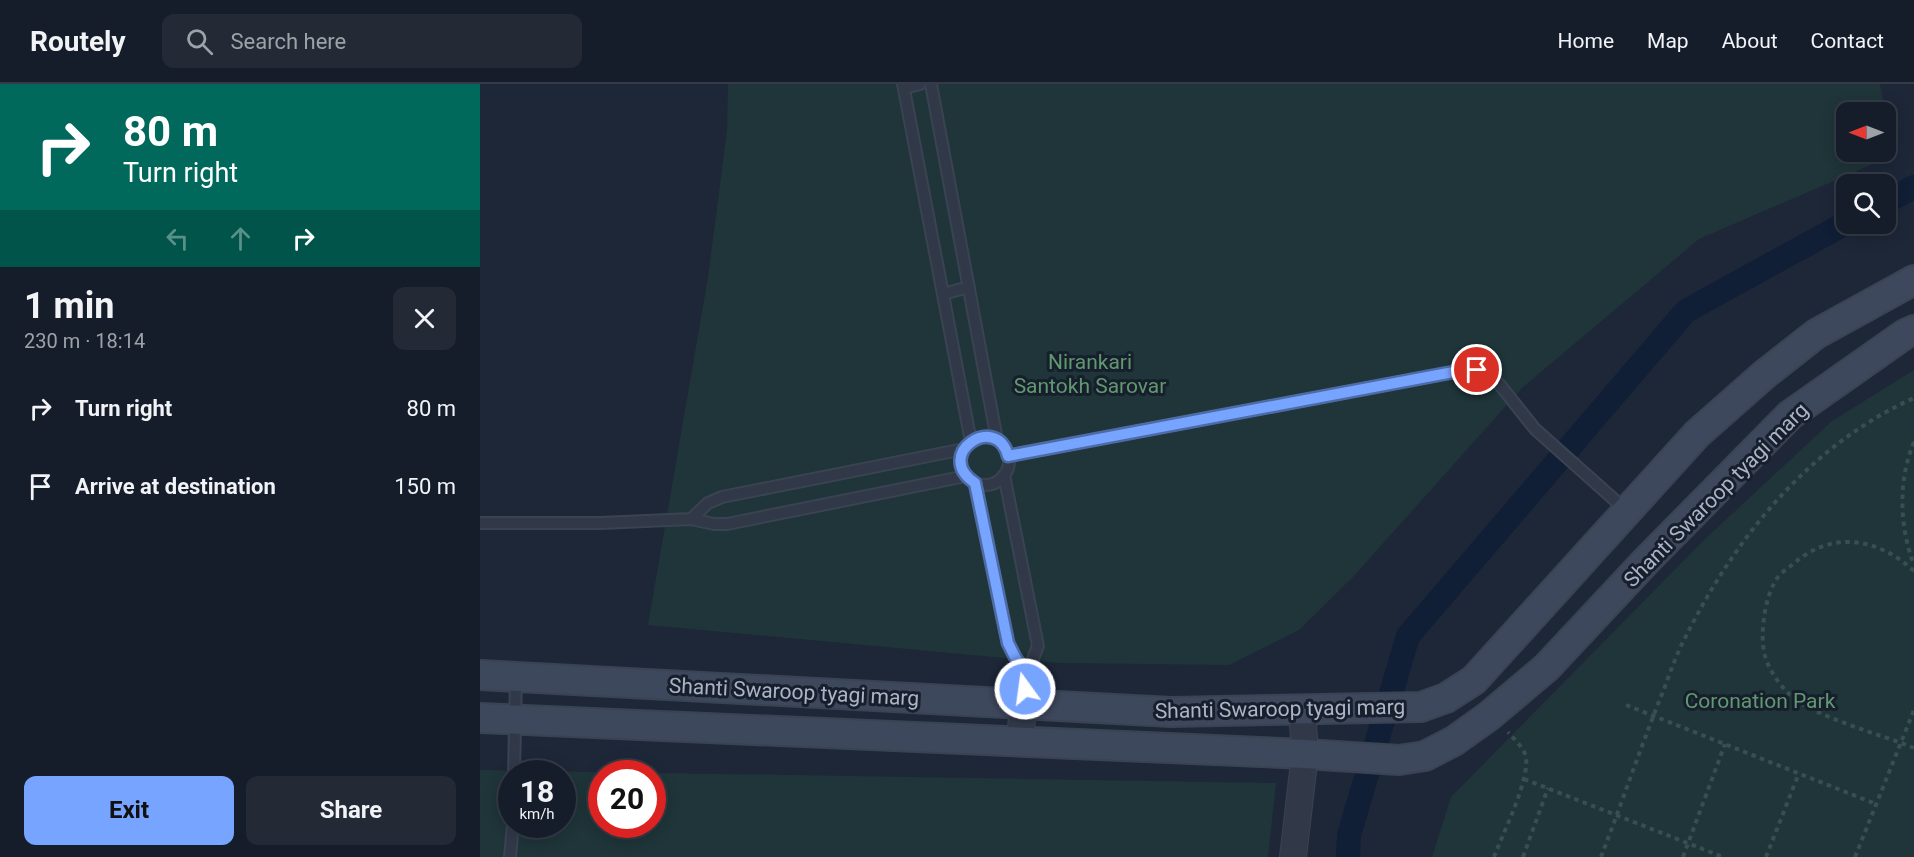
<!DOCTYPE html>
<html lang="en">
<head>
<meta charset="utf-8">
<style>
	:root { --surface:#161d2a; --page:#232a36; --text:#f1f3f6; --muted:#9ea2a8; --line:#353b47; --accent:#77a4ff }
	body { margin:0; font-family:Roboto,sans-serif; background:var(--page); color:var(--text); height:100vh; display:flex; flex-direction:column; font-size:22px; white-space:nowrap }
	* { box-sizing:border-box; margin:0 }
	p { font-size:20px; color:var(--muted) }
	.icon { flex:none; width:33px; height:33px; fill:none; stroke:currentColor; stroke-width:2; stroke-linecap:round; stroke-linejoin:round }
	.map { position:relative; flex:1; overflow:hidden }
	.details { display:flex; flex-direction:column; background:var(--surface); width:480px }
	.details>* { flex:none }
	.guide { background:#00695c; color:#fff; overflow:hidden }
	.needle { width:39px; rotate:270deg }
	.tools { position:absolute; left:1356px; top:18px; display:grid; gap:12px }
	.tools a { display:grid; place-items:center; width:60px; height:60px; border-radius:12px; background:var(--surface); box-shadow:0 3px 15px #0003,0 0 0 2px var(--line); font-size:30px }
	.speed { position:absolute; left:18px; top:676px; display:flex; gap:12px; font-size:30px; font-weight:700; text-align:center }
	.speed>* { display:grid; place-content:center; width:78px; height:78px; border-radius:50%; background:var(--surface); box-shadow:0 3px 15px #0003,0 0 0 2px var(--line); line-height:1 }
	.speed small { font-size:15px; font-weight:400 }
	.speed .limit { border:9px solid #d22; background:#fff; color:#111 }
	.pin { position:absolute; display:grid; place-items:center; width:51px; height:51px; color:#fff; margin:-26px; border:3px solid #fff; border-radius:50%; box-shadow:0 2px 6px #0007 }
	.me { position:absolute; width:66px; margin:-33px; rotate:346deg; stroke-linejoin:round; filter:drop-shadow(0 0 4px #0008) }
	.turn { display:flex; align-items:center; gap:21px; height:126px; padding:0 24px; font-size:27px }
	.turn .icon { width:78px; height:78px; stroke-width:2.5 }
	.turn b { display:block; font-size:42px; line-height:51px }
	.lanes { display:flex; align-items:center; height:57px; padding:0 24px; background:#0003; justify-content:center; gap:30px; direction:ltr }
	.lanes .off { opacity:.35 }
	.round { display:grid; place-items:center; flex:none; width:63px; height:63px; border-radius:12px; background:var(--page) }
	.headline { display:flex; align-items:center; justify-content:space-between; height:102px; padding:0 24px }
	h1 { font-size:36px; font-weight:700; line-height:45px }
	.button { display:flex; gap:12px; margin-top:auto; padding:12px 24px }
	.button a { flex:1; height:69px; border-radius:12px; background:var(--accent); color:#111; font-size:24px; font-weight:700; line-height:69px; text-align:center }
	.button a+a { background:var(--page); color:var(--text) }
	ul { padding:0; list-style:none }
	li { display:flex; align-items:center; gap:18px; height:78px; padding:0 24px }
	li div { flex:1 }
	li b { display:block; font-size:22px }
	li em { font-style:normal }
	header { display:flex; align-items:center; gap:36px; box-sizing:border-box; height:84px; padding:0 30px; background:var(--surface); border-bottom:2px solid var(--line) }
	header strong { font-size:28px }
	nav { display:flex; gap:33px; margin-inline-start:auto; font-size:21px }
	.search { width:420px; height:54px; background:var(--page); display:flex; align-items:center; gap:15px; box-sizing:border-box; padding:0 21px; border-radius:12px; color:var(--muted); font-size:22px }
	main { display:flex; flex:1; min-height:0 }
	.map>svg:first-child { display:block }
	.green { fill:#1f3539; fill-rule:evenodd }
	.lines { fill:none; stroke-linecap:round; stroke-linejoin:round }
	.canal { stroke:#101e36; stroke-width:24 }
	.service-casing { stroke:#3a4352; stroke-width:14 }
	.tertiary-casing { stroke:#3a4352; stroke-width:28 }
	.secondary-casing { stroke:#3a4352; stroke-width:32 }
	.path { stroke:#384f52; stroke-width:4; stroke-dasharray:4.5 4.5; stroke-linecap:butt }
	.service { stroke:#313949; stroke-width:10 }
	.tertiary { stroke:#313949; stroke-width:26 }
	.secondary { stroke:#3e485c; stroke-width:28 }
	.route-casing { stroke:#4d6ba6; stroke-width:15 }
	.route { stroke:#77a4ff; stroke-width:10 }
	.labels { text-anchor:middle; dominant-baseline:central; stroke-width:6; stroke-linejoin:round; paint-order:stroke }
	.park-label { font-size:21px; fill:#609870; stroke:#171f2d }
	.street-label { font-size:21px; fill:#abb4c6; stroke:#171f2d }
</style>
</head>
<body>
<header>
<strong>Routely</strong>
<div class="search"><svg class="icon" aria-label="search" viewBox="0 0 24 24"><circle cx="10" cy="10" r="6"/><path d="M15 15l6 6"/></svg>Search here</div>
<nav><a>Home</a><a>Map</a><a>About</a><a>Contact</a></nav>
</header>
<main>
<section class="details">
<div class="guide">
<div class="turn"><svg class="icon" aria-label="right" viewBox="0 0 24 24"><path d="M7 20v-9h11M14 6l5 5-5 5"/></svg><div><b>80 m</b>Turn right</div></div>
<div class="lanes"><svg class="icon off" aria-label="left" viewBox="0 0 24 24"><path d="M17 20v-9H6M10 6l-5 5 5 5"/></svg><svg class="icon off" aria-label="ahead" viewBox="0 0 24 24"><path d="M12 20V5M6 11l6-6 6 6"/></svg><svg class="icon" aria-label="right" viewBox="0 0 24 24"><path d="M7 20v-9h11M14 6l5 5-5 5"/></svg></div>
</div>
<div class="headline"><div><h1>1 min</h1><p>230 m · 18:14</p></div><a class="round"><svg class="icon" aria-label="close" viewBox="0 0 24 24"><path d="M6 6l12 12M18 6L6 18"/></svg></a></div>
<ul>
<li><svg class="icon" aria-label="right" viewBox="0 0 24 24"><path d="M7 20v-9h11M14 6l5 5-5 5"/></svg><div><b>Turn right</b></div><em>80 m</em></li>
<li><svg class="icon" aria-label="arrive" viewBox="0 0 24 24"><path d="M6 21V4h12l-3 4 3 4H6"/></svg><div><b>Arrive at destination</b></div><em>150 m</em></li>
</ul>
<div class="button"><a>Exit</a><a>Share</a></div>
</section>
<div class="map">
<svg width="1434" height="773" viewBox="0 0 1434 773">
	<rect width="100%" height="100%" fill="#1d2738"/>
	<path class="green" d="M248,0h1152l14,71 -195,84 -177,149 -170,190 -53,52 -70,35 -169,-2 -412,-38 60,-348 19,-147zM1366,28h40v40h-40z
		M1434,286v487h-482l19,-60 253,-257 128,-119z
		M0,686l796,13 -8,74h-788zM32,690h50v51h-50zM122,690h50v51h-50z"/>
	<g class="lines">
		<path class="canal" d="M1406,118l28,-15
			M868,773l1,-22 59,-199 278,-325 160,-88"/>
		<g class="service-casing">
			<path id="service" d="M423,0l68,358
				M451,0l66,356
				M424,4l16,-4
				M463,210l26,-7
				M481 377a24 24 0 1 1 48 0a24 24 0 1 1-48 0Z
				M528,372l456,-86h13l12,4 11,11 35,44 92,82
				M524,391l34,171 -11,28 -3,29
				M495,399l33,160 7,14 12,17
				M211,435l17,-16 14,-6 242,-48
				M0,439h120l91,-4 23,5h13l239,-48
				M34,690l2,-96
				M30,773l3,-32"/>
		</g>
		<g class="tertiary-casing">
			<path id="tertiary" d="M539,658l5,-38
				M813,773l12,-103 -3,-45"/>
		</g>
		<g class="secondary-casing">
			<path id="secondary" d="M0,591l691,37 250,-5 25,-9 28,-18 223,-246 68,-60 51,-40 98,-54
				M0,634l825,36 94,6 26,-4 29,-15 35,-25 58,-49 99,-106 144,-146 115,-81 9,-4"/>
		</g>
		<path class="path" d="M1434,358c-16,38 -15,84 0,123
			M1434,487c-37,-34 -83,-41 -122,-6 -4,3 -10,7 -14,12 -13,17 -19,58 -13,79 4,14 14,28 24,38 22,22 94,41 125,54
			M1146,621l250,99
			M1044,695l199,78
			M1014,773c8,-22 39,-83 31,-103 -3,-8 -11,-15 -17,-22
			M1043,773l25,-69
			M1121,773c20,-52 38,-105 59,-158 8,-19 14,-40 24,-59 50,-101 125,-195 230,-242
			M1203,773l42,-113
			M1286,773l33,-84
			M1375,773l59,-147"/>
		<use href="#service" class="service"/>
		<use href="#tertiary" class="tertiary"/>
		<use href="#secondary" class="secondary"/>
	</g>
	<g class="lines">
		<g class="route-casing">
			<path id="route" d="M545,605l2,-15 -12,-17 -7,-14 -33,-160c-43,-29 22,-71 33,-27l456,-86h13"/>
		</g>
		<use href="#route" class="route"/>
	</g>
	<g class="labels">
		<g class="park-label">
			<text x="610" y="278">Nirankari<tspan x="610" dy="24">Santokh Sarovar</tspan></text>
			<text x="1280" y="617">Coronation Park</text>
		</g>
		<g class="street-label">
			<text transform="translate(1236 411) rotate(-45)">Shanti Swaroop tyagi marg</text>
			<text transform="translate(314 608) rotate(3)">Shanti Swaroop tyagi marg</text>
			<text transform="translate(800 625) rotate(-1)">Shanti Swaroop tyagi marg</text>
		</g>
	</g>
</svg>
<div class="tools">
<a><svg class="needle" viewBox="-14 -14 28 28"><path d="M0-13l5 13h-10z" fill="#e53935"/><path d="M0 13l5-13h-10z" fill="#9ea2a8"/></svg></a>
<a><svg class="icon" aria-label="search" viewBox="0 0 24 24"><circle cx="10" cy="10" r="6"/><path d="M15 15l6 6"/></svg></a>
</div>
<div class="speed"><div>18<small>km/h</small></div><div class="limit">20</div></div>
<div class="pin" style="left:997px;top:286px;background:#d93025"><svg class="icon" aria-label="arrive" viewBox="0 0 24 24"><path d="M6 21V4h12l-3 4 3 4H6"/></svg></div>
<svg class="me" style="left:545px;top:605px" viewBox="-20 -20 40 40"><circle r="17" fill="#77a4ff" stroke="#fff" stroke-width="3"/><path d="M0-11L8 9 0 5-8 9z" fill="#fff"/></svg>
</div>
</main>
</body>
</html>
